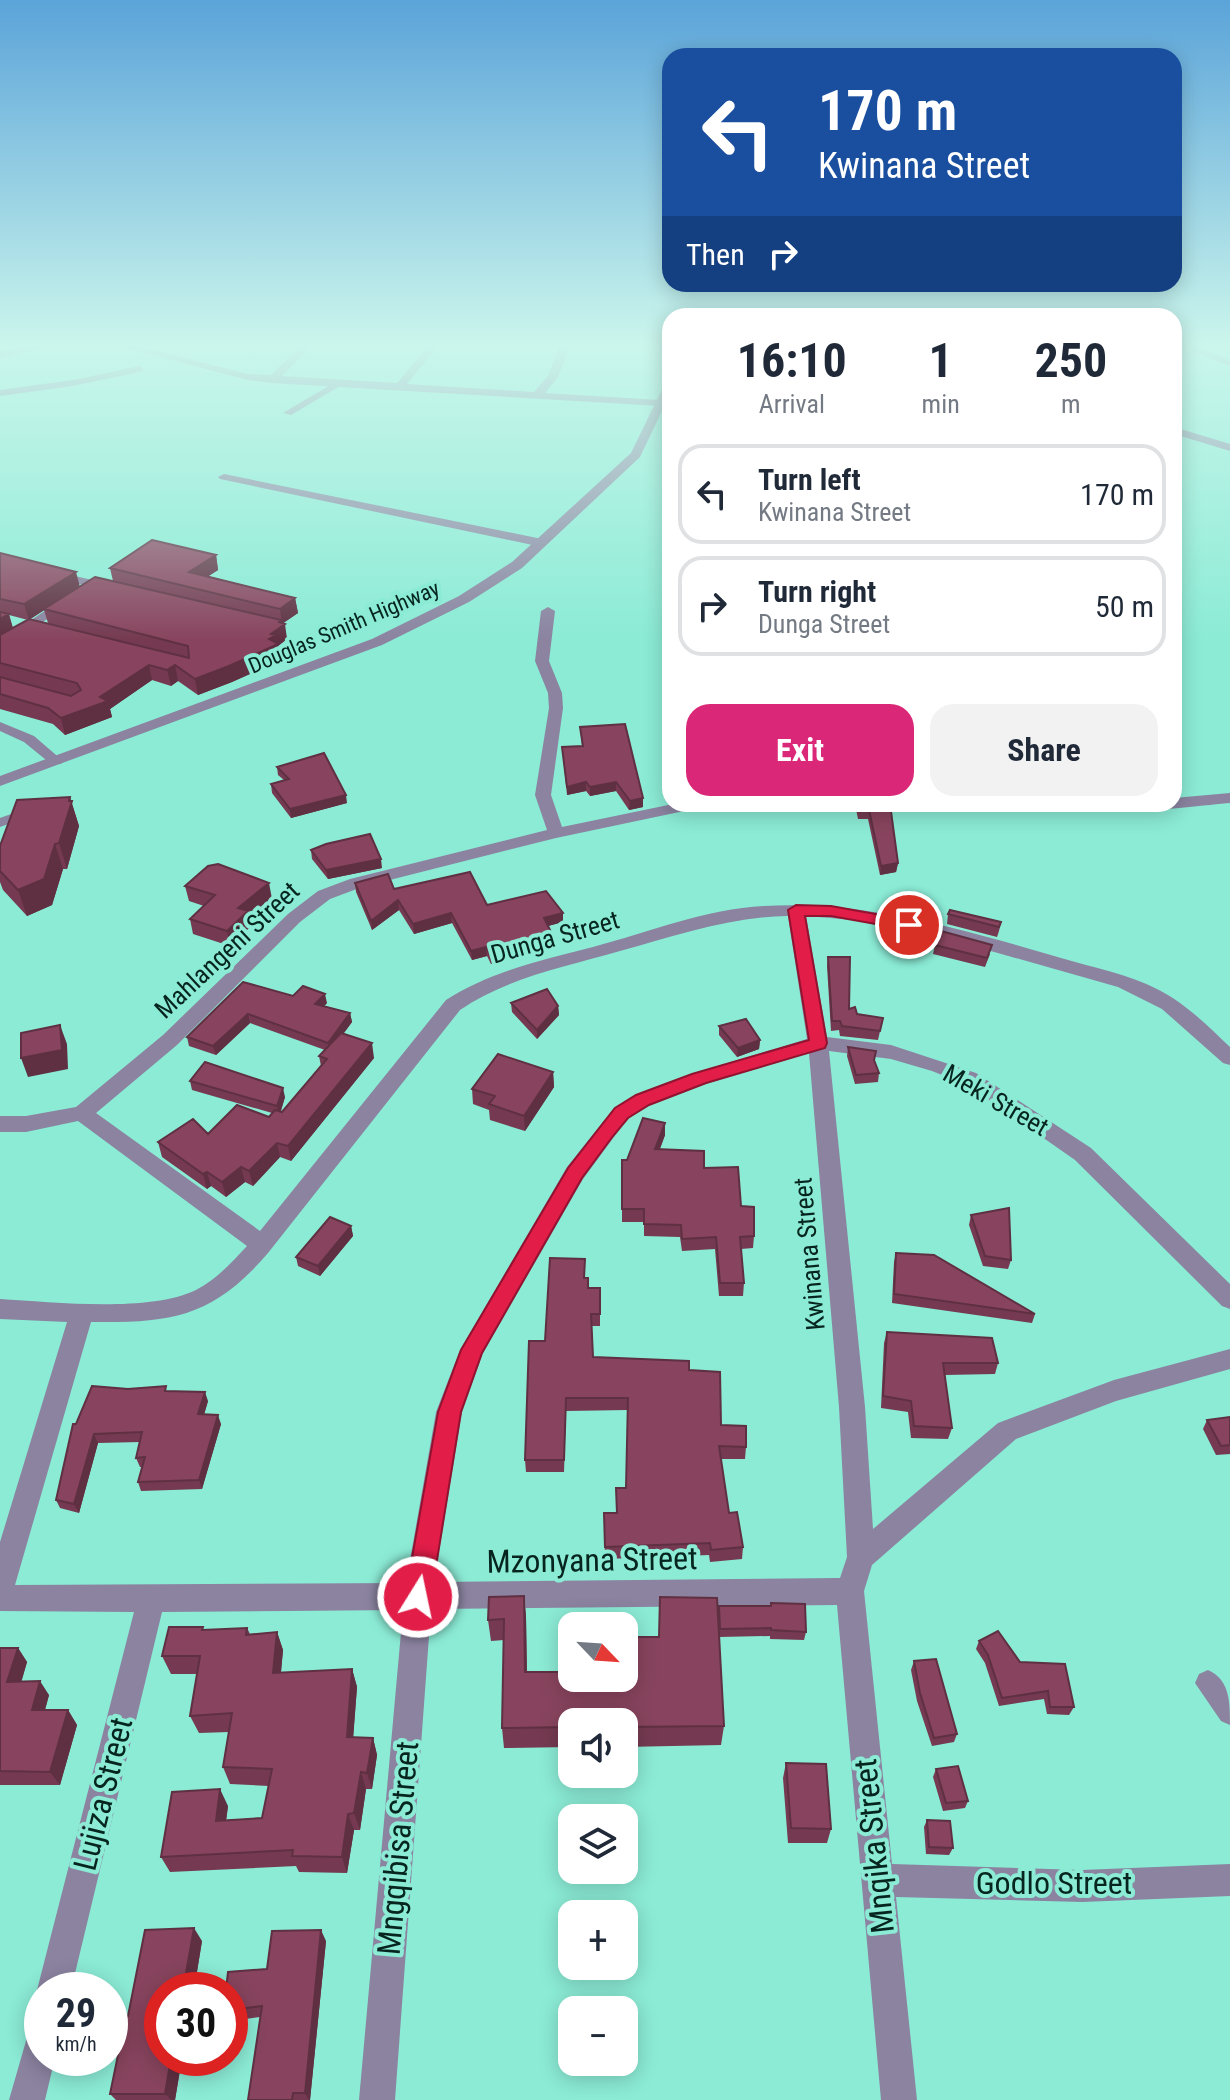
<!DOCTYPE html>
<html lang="en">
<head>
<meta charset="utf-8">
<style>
	:root { --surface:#fff; --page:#f2f2f3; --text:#1f2937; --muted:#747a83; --line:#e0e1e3; --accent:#db2777 }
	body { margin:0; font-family:"Roboto Condensed",sans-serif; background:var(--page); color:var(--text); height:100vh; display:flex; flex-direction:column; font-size:30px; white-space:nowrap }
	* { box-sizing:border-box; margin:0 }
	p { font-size:26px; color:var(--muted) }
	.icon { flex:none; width:44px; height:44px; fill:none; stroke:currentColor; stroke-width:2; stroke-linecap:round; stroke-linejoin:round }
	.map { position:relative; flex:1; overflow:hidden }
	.drawer { position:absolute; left:662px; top:308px; width:520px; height:504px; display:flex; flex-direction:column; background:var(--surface); border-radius:24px; box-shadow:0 4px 20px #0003 }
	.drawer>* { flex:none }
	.hud { position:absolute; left:662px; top:48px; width:520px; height:244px; border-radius:24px; box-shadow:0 4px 20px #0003; background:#1a4fa0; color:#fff; overflow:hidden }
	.needle { width:52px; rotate:115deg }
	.buttons { position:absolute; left:558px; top:1612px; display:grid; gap:16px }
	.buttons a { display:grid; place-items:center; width:80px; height:80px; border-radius:16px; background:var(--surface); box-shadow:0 4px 20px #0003; font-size:40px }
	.speed { position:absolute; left:24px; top:1972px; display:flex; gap:16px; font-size:40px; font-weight:700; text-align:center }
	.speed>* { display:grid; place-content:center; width:104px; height:104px; border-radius:50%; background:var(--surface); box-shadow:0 4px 20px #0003; line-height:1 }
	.speed small { font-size:20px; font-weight:400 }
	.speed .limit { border:12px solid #d22; background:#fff; color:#111 }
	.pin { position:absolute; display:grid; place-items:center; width:68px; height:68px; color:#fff; margin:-34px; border:4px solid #fff; border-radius:50%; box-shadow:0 2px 8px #0007 }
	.me { position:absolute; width:88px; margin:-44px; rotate:10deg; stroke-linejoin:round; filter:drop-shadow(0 0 6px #0008) }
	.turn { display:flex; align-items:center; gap:28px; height:168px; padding:0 24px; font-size:36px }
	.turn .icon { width:104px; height:104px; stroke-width:2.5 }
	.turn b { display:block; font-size:56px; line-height:68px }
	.then { display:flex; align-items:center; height:76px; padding:0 24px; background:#0003; gap:16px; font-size:30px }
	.eta { display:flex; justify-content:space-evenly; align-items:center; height:136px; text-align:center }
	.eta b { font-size:48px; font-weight:700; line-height:56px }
	.cta { display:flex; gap:16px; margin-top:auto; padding:16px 24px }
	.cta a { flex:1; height:92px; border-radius:24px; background:var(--accent); color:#fff; font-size:32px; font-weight:700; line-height:92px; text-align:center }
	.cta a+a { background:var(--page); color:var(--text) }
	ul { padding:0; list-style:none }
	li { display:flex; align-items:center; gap:24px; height:100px; margin:0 16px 12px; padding:0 8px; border:4px solid var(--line); border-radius:24px }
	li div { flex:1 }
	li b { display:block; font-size:30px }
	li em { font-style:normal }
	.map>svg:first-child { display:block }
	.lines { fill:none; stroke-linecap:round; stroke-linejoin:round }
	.service { fill:#8b83a0; fill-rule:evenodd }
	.minor { fill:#8b83a0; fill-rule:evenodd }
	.tertiary { fill:#8b83a0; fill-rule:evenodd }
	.wall { fill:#753a51; fill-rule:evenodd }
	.shaded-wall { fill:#5f3042 }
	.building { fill:#88445e; stroke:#5f3042; stroke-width:2 }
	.route { fill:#e11d48; stroke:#92132f; stroke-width:2 }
	.labels { text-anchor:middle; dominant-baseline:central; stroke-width:8; stroke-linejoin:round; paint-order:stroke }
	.far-street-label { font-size:22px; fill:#06251f; stroke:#8bebd5 }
	.street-label { font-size:26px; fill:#06251f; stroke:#8bebd5 }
	.near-street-label { font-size:32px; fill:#06251f; stroke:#8bebd5 }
</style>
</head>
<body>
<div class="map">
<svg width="1230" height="2100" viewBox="0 0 1230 2100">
	<rect width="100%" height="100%" fill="#8bebd5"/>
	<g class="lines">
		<path class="service" d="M337,381l3,5 -49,29 -8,-2z
			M53,571l61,14 2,3 -6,4 -61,-16 -2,-2z
			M61,600l10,3 -71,48v-10z
			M0,722l34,14 29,25 -2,3h-10l-27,-22 -24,-11z
			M31,807l7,4 -2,3 -36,13v-9z
			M1208,1670c22,10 22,32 22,55l-9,-4 -26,-38 4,-9z"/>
		<path class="minor" d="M27,346h21l-48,12v-6z
			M118,346h18l112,28 23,1 30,-29h10l-29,30 115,7 31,-37h10l-31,38 127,8 14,-16 12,-30h10l-12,31 -13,16 115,7 5,3 -5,3 -388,-23 -24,-3z
			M1180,346h14l36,14v6z
			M140,366l4,5 -71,15 -73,10v-6l73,-10z
			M224,474l318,65 6,4 -6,4 -322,-68 -2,-2z
			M548,607l7,4 -6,50 13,32 1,15 -12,87 11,32 111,-23h32l-2,3 -147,31 -194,49 -32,12 -30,23 -123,123 -81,68 164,118 186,-231c46,-29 96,-40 147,-53 56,-15 113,-38 171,-41 101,-6 201,24 297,52 33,10 68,16 98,32 27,14 49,36 71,57v18l-7,-2 -61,-54 -44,-22 -173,-49 -91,-18 -48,-4 21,121 64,8 85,28 115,75 139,136v25l-8,-3 -147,-146 -86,-60 -27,-17 -30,-12 -41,-12 -62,-8 36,356 8,122 125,-106 116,-43 116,-31v20l-114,32 -100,38 -144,126 -8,26 28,273 190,6 148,-6v32l-148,6 -186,-5 21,203h-36l-44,-495 -406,4 -36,491h-36l44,-490 -241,2 -91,378h-29v12l-5,-12 97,-378 -134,-1v-69l67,-220 -67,-3v-20c53,3 148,14 196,-9 20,-10 36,-28 51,-44l-169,-125 -52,11h-26v-16h26l50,-9 87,-72 125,-121 30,-23 32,-12 197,-49 -12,-35 14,-87 -1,-15 -13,-32 6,-50zM788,916l19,123 -115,35 -56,21 -22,13 -47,59 -107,183 -24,62 -30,171 -391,2 76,-263c82,1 122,-5 177,-69l192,-243c49,-33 105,-43 160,-59 56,-15 109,-34 168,-35zM809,1053l30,354 8,150 -7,21 -406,4 28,-170 21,-59 100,-174 45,-61 22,-13 56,-21z
			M1230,793v10c-29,2 -136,18 -155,1h99v-6z
			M42,2022v36h13l-10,42h-36l21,-73z"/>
		<path class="tertiary" d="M670,380v14l-30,63 -118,111 -53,34 -87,43 -382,141v-10l372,-137 87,-43 53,-34 119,-109 34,-70z
			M1174,427l56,17v7l-56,-17z"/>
	</g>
	<path class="wall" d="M0,553l79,34 34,-6 -3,-13 106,-13 2,15 -10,6 87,22 3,15 -15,10 4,16 -9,7 3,14 -49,22 -34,13 -20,-14 -7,5 -19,-6 -42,29 2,8 -47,18 -12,-11 -53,-15zM44,610l4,13 -18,-4zM9,615l19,5 -15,8z
		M580,727l63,71v9l-14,3 -13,-19 -26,5 -4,-5 -19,4 -5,-48 20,-1z
		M277,767l70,36 -56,15 -19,-25 -1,-9 13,-4 -6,-5z
		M71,801l8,25 -12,43h-4l-11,36 -25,11 -24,-26 -3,-8v-36z
		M855,804h35l8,59 -2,9 -16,3 -12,-56h-10z
		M311,850l71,18 -54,11 -16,-20z
		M355,883l39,6 169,33 -15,4 5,19 -62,19 -4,-8 -15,4 -20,-37 -38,11 -15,-24 -27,20 -16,-38z
		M185,886l87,13 -23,18 2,9 -21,20 -37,-12 -3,-15 14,-13 -15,-5z
		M948,914l53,8 -2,9 -2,6 -50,-13z
		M935,945l55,9 -5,13 -52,-13z
		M828,957l21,52 8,5 26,4 -5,22 -38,-4 -1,-6 -8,1 -4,-65z
		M293,996l34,7 -3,3 26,7 2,9 -9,12 31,24 -83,103 -11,-4 -27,29 -8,-4 -19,15 -15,-11 -4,3 -45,-32 -4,-15 50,-8 61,-17 3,-4 -80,-23 -2,-9 95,16 -4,14 1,1 39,-46 -2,-10 6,-6 -75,-27 -34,32 -27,-9 -2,-9z
		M511,1003l47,3 1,9 -22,24 -25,-27z
		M719,1026l41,14 -1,9 -22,8 -18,-22z
		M848,1047l26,13 5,13 -1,9 -23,2 -8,-28z
		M553,1072l1,15 -29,44 -35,-11 -1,-10 -16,-6 -1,-15z
		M665,1123v12l-5,14 44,19 37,38 13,30 -1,12 -12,1 3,34 -1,13h-24l-4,-47 -33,2 -2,-14 -36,-1v-14h-22v-62h5z
		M971,1215l40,45 -3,9 -25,-3 -14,-41z
		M351,1226l2,10 -33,40 -22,-10 -2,-9z
		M896,1253l139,61 -3,9 -140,-20 2,-41z
		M585,1278l3,10h12v38h-8l1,31 96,13 32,55 25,22 -1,12h-24l8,54 14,34 -1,12 -32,3 -1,-7 -104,4 -1,-46h12l10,-25 2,-78 -62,1 -2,61h-38l-1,-12 20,-119z
		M887,1332l111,31 -3,11 -50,1 7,53 -4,11 -37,-1 -3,-26 -27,-4 3,-65z
		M128,1389l40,2 40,10 -4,14 17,9 -19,65 -61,2 -3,-9 4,-15h-2l-4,-9 4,-16 -42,1 -19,70 -19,-5 -4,-8 20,-76z
		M1230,1417v37l-14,1 -13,-26 4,-9z
		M524,1596l2,21 1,55h42l90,-35 1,-40 58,16 88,19 -2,8 -34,-1v-3l-51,1 5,89 -3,19 -97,2v-25h-52v25l-68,1 -2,-20 2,-88 -13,1 -3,-21z
		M247,1628l3,6 27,-2 6,18 -2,23 71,-4 5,18 -4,50 20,1 4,17 -5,34h-6l-6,41h-6l-7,43 -48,-1 -3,-6 -126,6 -9,-15 67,-51 -2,14 36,-2 7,-32 -39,-2 -7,-17 6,-35 -30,1 -9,-17 7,-42h-26l-9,-18 42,-26z
		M979,1641l41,21 54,45 -5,8 -22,-1 -3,-15 -45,7 -14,-43 -9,-14z
		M0,1648h18l9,14 -6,20 28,13 -4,15h23l9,15 -17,60h-60z
		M914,1661l43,73 -3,8 -22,4 -15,-45 -6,-31z
		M786,1763l45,66 -4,14h-39l-5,-65z
		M936,1769l32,32 -3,7 -22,3 -10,-34z
		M927,1820l26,28 -4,7 -23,-1 -2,-27z
		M202,1941l-8,49h-32v68h20l-7,42h-59l-6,-6 18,-78z
		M326,1941l-16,159h-62l12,-83 -29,4 -1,-31 37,-21z"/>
	<path class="shaded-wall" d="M216,555l2,15 -26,17 -3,-15z
		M76,572l4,15 -51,33 -5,-16z
		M295,598l3,15 -16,11 -2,-15z
		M9,614l4,15 -13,8v-18z
		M281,620l1,6 3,-2 2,15 -9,7 3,14 -49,22 -34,13 -3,-16 74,-40 2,-5z
		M149,665l3,15 -42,29 2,8 -47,18 -4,-17 39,-21z
		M175,665l3,16 -7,5 -4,-16z
		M586,782v9l-19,4v-8z
		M616,782v9l-26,5v-9z
		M346,795l1,8 -56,15 -1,-9z
		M70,797l9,29 -12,43 -8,-26z
		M643,798v9l-14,3 1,-9z
		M55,844l8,25 -11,36 -25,11 -9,-26z
		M381,859l1,9 -54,11 -2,-9z
		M898,863l-2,9 -16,3 1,-9z
		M269,883l3,16 -23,18 2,9 -21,20 -3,-15 11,-23z
		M398,900l1,10 -27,20 -1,-9z
		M451,913l1,10 -38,11 -1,-10z
		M563,913v9l-19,5v-9z
		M553,936v9l-62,19 -1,-9z
		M486,947l1,9 -15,4 -1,-9z
		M325,994l2,9 -10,10 -2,-9z
		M558,1006l1,9 -22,24v-9z
		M350,1013l2,9 -22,30 -2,-9z
		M248,1014l2,9 -34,32 -3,-9z
		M60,1025l7,19 1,25 -40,8 -7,-19z
		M760,1040l-1,9 -22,8 1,-9z
		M372,1043l2,15 -83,103 -3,-15z
		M553,1072l1,15 -29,44 -1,-15z
		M283,1088l2,9 -6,19 -2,-10z
		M665,1123v12l-10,26v-12z
		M277,1143l3,14 -27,29 -4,-15z
		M241,1167l4,15 -19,15 -4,-15z
		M207,1172l4,14 -4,3 -4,-15z
		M351,1226l2,10 -33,40 -2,-10z
		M205,1392l3,9 -7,23 -3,-10z
		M218,1415l3,9 -19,65 -3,-9z
		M94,1434l4,9 -19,70 -5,-9z
		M524,1596l2,21 1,76 -2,-21z
		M277,1632l6,18 -4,41 -6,-18z
		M18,1648l9,14 -10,35 -10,-15z
		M352,1669l5,18 -5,67 -5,-17z
		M40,1681l9,14 -8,29 -9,-14z
		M68,1710l9,15 -17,60 -10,-13z
		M373,1738l4,17 -5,34 -5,-16z
		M361,1772l5,17 -6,41 -6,-17z
		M220,1789l8,17 -4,31 -8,-16z
		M348,1814l6,16 -7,43 -5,-16z
		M194,1928l8,13 -8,49h-11z
		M321,1930l5,11 -16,159h-1l-4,-7z
		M171,2058h11l-7,42h-4l-6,-6z"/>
	<path class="building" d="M152,540l64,15 -27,17 106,26 -15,11 -170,-41z
		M0,553l76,19 -52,32 -24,-5z
		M95,577l186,43 -2,2 6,2 -14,10 5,1 -7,4 9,5 -49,22 -34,13 -20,-14 -8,5 -18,-5 -49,32 8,4 -47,17 -13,-10 -48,-14v-17l71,19 10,-6 -4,-7 -77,-20v-28l29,-16 160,39 -1,-12 -144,-37z
		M0,612l9,2 -9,5z
		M625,724l18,74 -13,3 -14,-19 -26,5 -4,-5 -19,5 -5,-40 21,-1 -3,-19z
		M324,753l22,42 -56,14 -19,-25 18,-5 -12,-12z
		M70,797l-1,4h3l-13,42 -4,1 -11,35 -26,11 -18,-19v-25l17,-46z
		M858,804h32l8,59 -17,3 -12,-56h-10z
		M370,834l11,25 -55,11 -15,-20 15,-6z
		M218,864l51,19 -31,25 10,3 -21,20 -37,-12 25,-24 -30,-9 23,-20z
		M470,872l17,33 59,-14 17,22 -19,5 9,18 -63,19 -4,-8 -15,4 -20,-38 -38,11 -15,-24 -27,21 -16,-38 33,-9 6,15z
		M950,910l51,12 -2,5 -51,-13z
		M941,931l51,14 -5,13 -52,-13z
		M828,957h22l-1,52 6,-2 2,7 26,4 -3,13 -38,-5 -2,-5h-8z
		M243,982l50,14 10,-10 22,8 -10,10 35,9 -22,30 -80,-29 -35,32 -26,-9z
		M547,989l11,17 -21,24 -26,-27z
		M746,1019l14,21 -22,8 -19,-22z
		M60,1025l2,25 -41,8v-25z
		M341,1033l31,10 -84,103 -11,-3 -28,28 -8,-4 -19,15 -15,-10 -4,2 -45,-32 35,-23 15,15 29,-29 32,12 6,-7 7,2 45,-53 -8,-3z
		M848,1047l28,4 -2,9 5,13 -23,2z
		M498,1054l55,18 -29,44 -35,-12 6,-8 -23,-7z
		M205,1062l78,26 -6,18 -87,-25z
		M643,1118l22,5 -10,26 49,2v17l34,-1 3,39 13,1v29l-14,1 4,46h-24l-4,-46 -34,2 -1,-14 -37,-1v-15h-22v-49h5z
		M1009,1208l2,52 -26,-4 -14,-41z
		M330,1217l21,9 -33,40 -22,-9z
		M896,1253l38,2 101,59 -141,-20z
		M550,1258l35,1 -1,19h4v10h12v26h-9l2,43 96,4v9l31,2 1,53 25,1v21l-27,-1 10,67 8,-1 6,35 -32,3 -1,-7 -105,4 -1,-34h13l-1,-25h10l2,-90h-62l-2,62h-39l4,-119h16z
		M887,1332l105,6 6,25h-55l9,65 -38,-2 -3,-25 -28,-5z
		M92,1386l36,3 38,-3 -1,5 40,1 -7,22 20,1 -19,65 -61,2 7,-25 -9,1 6,-26 -48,2 -20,70 -18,-4 17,-76h3z
		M1230,1417v28l-9,1 -14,-26z
		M524,1596l1,76h44l1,-35h2v41h52v-41h35l1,-40 57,1 7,128 -100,1v-5h-52v5l-70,1 2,-109 -16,1 1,-23z
		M771,1603l34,1 1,28 -35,-2v-2l-51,1 -1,-23h52z
		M169,1627h34l-1,3 45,-2 -1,7 31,-3 -4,41 79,-4 -5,68 26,1 -6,35 -6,-1 -7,41 -6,1 -6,43 -50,-1 1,-6 -132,7 11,-65 48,-3 -4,32 46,-3 10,-49 -49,-2 9,-54 -42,3 10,-60h-38z
		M998,1631l22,31 45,2 9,43h-24l-2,-16 -46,7 -14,-43 -9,-14z
		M0,1648h18l-11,34 33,-1 -8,29h36l-18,62 -50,-1z
		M936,1659l21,75 -23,4 -14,-45 -6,-32z
		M786,1763l40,1 5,65 -40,-1z
		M958,1766l10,35 -22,2 -10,-34z
		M927,1820l23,1 3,27 -24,-1z
		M194,1928l-11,62h-21v68h9l-6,36h-55l16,-78h2l17,-86z
		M321,1930l-16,163h-12l-1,7h-44l14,-94 -32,4v-20h-4l2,-18 39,-3 5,-38z"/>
	<linearGradient id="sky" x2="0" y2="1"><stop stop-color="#5ba4d9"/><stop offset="0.54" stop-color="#cbf6ec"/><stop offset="1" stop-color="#cbf6ec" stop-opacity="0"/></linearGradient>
	<rect width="1230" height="640" fill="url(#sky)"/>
	<path class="route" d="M796,905l35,1 78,14 8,5 -8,5 -78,-14h-26l22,127 -2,5 -119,35 -57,22 -21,13 -15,18 -31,42 -100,175 -21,59 -30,185 -4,8 -9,4 -9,-4 -4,-8 33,-185 23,-62 107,-182 47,-60 21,-13 56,-21 117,-34 -21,-130z"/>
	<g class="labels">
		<g class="far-street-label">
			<text transform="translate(344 627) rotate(-23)">Douglas Smith Highway</text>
		</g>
		<g class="street-label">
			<text transform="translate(555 937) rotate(-16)">Dunga Street</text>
			<text transform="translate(227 950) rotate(-43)">Mahlangeni Street</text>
			<text transform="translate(996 1100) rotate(30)">Meki Street</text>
			<text transform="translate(809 1254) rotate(-95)">Kwinana Street</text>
		</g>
		<g class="near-street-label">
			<text transform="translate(592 1560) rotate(-1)">Mzonyana Street</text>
			<text transform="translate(103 1794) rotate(-76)">Lujiza Street</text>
			<text transform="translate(874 1846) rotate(-96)">Mnqika Street</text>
			<text transform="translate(398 1848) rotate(-85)">Mngqibisa Street</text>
			<text x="1054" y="1883">Godlo Street</text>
		</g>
	</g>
</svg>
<div class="buttons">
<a><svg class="needle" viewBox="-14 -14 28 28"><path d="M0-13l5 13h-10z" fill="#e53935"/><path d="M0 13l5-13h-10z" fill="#747a83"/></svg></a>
<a><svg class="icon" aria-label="sound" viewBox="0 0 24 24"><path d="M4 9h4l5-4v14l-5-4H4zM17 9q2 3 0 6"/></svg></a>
<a><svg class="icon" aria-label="layers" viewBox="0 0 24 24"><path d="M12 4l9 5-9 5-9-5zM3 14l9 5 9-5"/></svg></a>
<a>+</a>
<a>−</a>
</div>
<div class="speed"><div>29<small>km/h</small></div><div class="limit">30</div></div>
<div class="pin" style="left:909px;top:925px;background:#d93025"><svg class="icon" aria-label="arrive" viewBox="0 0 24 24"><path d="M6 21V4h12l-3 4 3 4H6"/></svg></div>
<svg class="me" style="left:418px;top:1597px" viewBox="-20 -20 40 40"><circle r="17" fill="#e11d48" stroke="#fff" stroke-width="3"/><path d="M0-11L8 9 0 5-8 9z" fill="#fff"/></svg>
<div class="hud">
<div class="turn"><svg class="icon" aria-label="left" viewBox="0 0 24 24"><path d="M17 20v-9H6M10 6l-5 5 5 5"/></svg><div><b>170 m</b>Kwinana Street</div></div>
<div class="then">Then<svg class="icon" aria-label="right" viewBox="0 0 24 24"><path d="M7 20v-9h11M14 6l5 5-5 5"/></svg></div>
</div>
<section class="drawer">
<div class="eta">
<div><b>16:10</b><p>Arrival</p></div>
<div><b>1</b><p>min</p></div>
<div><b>250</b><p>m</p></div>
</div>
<ul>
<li><svg class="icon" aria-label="left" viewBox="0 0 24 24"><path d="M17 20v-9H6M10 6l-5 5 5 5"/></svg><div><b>Turn left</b><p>Kwinana Street</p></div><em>170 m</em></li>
<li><svg class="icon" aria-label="right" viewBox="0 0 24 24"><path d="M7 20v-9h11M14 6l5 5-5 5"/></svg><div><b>Turn right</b><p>Dunga Street</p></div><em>50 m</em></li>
</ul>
<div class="cta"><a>Exit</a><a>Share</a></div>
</section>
</div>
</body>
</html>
